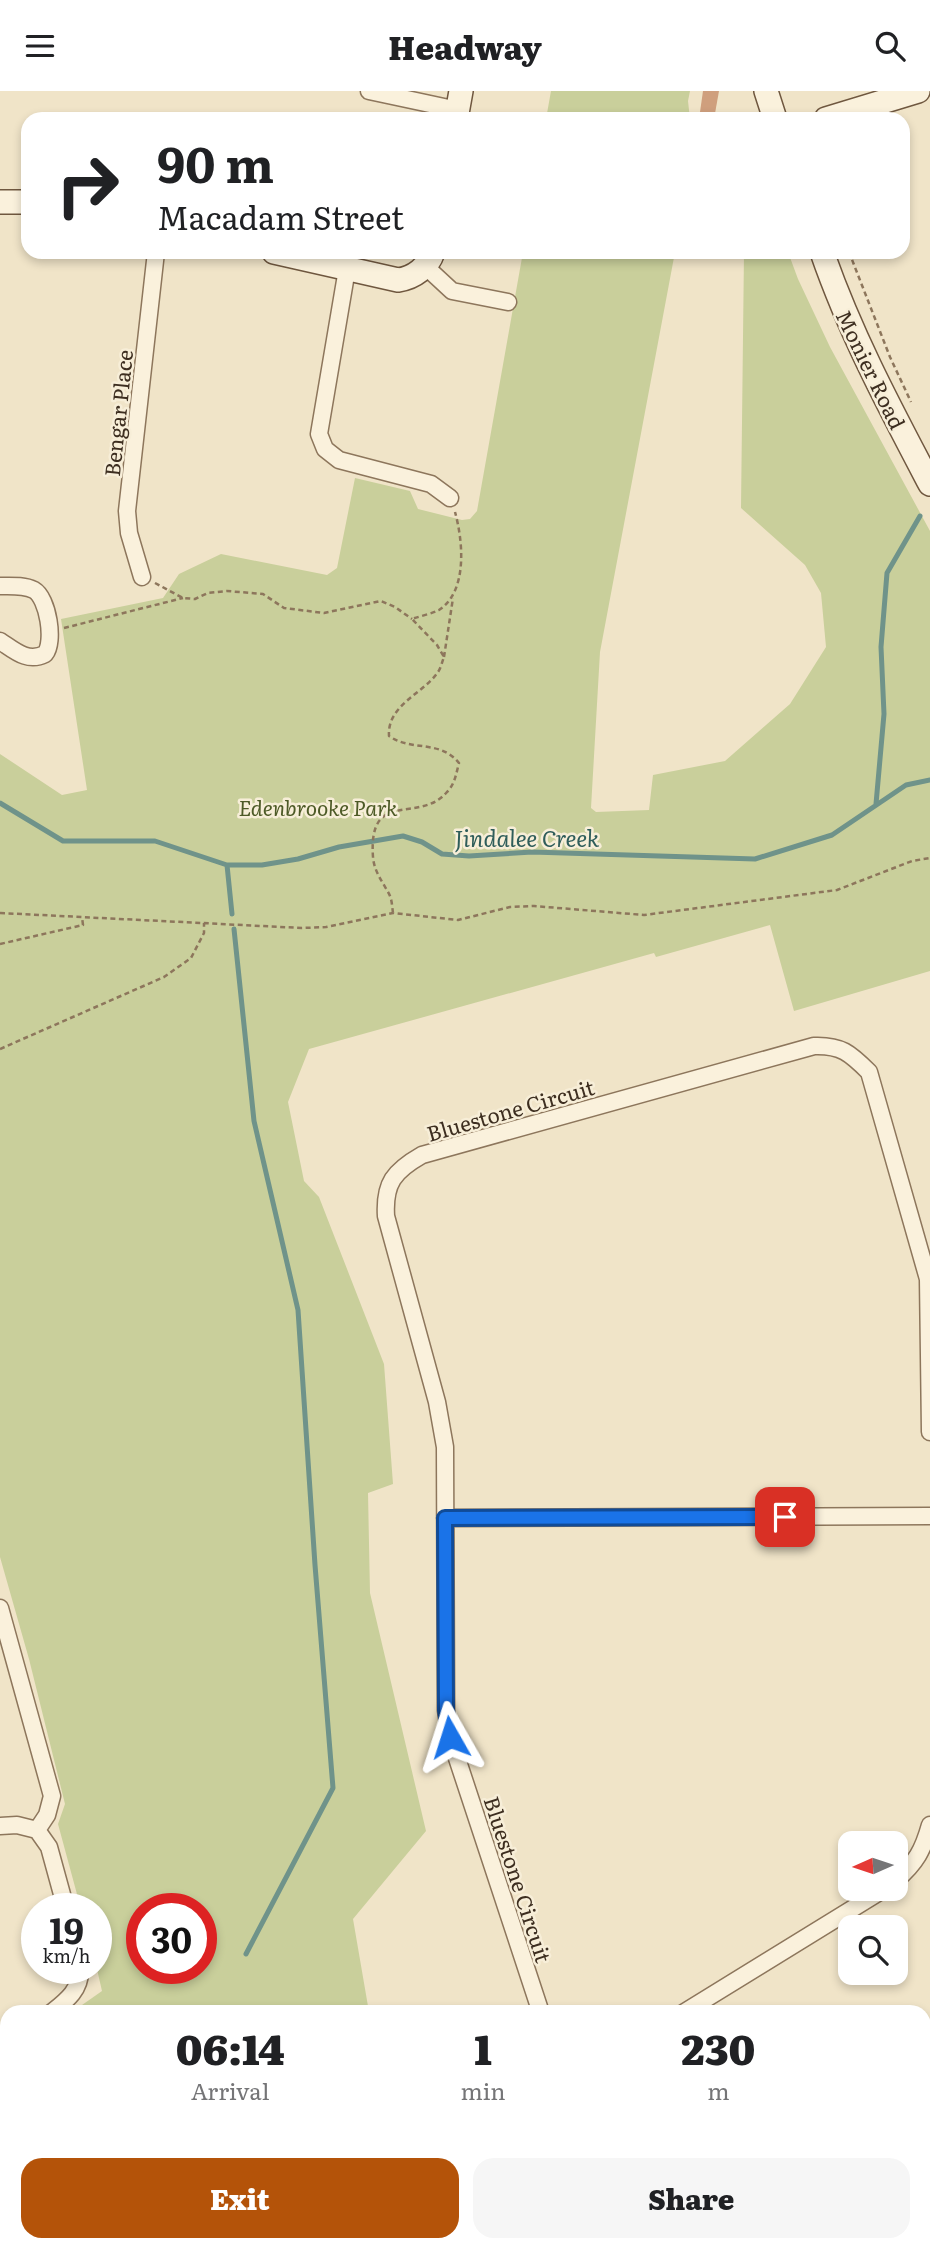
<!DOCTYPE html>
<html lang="en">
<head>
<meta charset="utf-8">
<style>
	:root { --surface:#fff; --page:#f6f6f6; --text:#202124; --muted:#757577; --accent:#b45309 }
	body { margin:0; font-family:Literata,serif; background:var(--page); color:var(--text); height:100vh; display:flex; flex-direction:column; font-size:26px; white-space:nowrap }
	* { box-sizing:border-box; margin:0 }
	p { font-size:23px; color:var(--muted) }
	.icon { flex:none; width:38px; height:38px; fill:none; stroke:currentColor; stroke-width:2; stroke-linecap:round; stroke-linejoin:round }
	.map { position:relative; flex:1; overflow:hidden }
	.side { position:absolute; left:0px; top:1914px; width:931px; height:247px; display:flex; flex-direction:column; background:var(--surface); border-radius:21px 21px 0 0; box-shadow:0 4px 10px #0003 }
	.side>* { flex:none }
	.banner { position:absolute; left:21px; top:21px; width:889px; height:147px; border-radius:21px; box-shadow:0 4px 10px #0003; background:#fff; color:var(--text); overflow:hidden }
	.needle { width:46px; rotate:267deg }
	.fabs { position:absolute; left:838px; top:1740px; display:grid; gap:14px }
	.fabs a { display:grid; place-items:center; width:70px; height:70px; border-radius:14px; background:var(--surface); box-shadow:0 4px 10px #0003; font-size:35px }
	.speed { position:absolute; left:21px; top:1802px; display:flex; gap:14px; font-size:35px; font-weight:700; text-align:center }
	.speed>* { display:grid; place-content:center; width:91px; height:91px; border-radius:50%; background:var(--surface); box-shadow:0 4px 10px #0003; line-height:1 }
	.speed small { font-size:18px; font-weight:400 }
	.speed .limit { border:10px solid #d22; background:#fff; color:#111 }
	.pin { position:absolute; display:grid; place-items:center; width:60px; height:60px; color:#fff; margin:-30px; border-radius:14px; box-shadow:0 4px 10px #0006 }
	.me { position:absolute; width:77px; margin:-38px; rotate:354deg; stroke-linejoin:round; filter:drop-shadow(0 0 5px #0008) }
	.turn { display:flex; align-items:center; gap:24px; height:147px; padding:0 21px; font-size:32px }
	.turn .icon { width:91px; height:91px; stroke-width:2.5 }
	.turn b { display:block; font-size:49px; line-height:60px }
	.eta { display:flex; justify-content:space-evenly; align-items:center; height:119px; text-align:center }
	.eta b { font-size:42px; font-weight:800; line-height:49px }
	.button { display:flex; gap:14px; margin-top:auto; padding:14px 21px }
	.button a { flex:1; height:80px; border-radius:21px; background:var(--accent); color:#fff; font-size:28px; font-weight:800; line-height:80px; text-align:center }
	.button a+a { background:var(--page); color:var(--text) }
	header { display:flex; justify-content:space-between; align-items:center; height:91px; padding:0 21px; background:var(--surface); font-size:32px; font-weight:800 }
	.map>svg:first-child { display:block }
	.green { fill:#c9cf9b; fill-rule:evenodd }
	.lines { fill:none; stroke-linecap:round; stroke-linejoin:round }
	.stream { stroke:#6f938a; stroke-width:5 }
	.building { fill:#cf9f7d }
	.street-casing { stroke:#8d765c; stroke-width:19 }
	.secondary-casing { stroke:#6f573f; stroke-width:26 }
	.path { stroke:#8d765c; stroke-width:2.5; stroke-dasharray:5 3.5; stroke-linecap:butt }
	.street { stroke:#faf1dc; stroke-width:16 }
	.secondary { stroke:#faf1dc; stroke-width:23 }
	.route-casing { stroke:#114b97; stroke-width:18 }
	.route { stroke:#1a73e8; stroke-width:12 }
	.labels { text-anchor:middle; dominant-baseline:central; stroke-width:5; stroke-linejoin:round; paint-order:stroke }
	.street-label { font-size:21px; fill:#3d2e20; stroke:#f7eed8 }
	.park-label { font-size:21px; font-style:italic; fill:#4d5a26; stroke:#f7eed8 }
	.water-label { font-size:23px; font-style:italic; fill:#2f5d5a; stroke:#f7eed8 }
</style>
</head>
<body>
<header><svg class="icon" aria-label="menu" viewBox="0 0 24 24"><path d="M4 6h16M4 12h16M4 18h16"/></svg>Headway<svg class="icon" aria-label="search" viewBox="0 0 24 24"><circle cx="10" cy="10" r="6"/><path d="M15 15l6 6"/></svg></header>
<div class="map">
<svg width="930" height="2161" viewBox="0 0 930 2161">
	<rect width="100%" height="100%" fill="#f0e4c8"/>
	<path class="green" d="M551,0h139l-2,10 2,18h-144z
		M523,161h152l-75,400 -9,156 5,4 53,-2 4,-35 72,-14 65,-57 36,-57 -5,-54 -16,-28 -64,-57 3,-256h44l10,27 32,68 100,184v440l-136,40 -24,-86 -114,32 -2,-4 -345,96 -21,53 16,79 15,16 65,167 9,120 -25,9 2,100 56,238 -73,88 16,93h-297l30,-21 -6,-26v-56h-15l-23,-85 7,-20 -36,-145 -29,-102v-803l62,41 25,-5 -26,-171 102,-21 16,-24 42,-20 106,21 10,-7 18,-90 55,13 8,18 44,11 8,-1 7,-8zM142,1818h59v60h-59z
		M7,1954v56l-7,-4v-50z
		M160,2154h249l2,7h-256z"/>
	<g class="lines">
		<path class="stream" d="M0,712l63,38h92l72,24h35l36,-6 41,-12 64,-11 19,6 20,12 27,2 63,-4 223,7 77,-24 74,-50 24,-5
			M876,713l8,-90 -3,-67 6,-74 33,-57
			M227,774l5,49
			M234,838l20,192 44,189 17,255 18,223 -87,166"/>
	</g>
	<path class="building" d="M703,0h16l-5,28h-15z"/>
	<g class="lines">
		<g class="street-casing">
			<path id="street" d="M369,0l89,19
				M425,175l27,25 56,11
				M347,178l-28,165 6,15 14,11 92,24 19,14
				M142,486l-13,-44 -2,-22 29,-259
				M0,495c11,0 24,-1 34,4 14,8 21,52 11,64 -18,9 -31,-4 -45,-13
				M445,1427l485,-2
				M0,1517l52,188 -5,19 -10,15
				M0,1735l17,-1 20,5 12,17 17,62
				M896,1789c20,-17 27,-30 34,-55
				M51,1922c15,-12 30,-23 29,-44
				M541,1922l-91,-276 -4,-27 -1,-263 -8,-45 -51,-186c-2,-33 8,-45 36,-61l392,-109c27,-1 36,7 55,26l59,207 2,153
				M683,1922l203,-125
				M0,1946l7,-2
				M0,2013l7,3
				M924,2065l6,-4
				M144,2161l5,-7
				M701,2161l2,-7"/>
		</g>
		<g class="secondary-casing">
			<path id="secondary" d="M766,0l9,28
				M456,28l5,-28
				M826,28l92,-28
				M0,111h28
				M274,161l124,28c16,-2 30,-13 35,-28
				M822,161c28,81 68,156 108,232"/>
		</g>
		<path class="path" d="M849,161l41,105 21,45
			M155,492l28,15 12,1 13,-6 19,-2 36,3 21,14 40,5 57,-12 14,6 17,12
			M64,537l119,-30
			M444,566l9,-59
			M0,822l302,15 24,-1 67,-14 65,7 52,-13 24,-1 110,9 193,-25 75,-29 18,-3
			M393,822c-1,-7 -1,-15 -5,-21 -6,-11 -14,-21 -15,-35 -5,-70 46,-32 74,-65 8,-8 9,-18 12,-29 -20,-24 -47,-11 -70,-27 -2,-31 34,-42 49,-64 3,-4 4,-10 6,-15l-7,-12 -25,-26c8,-3 19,-5 27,-9 29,-19 24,-69 16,-98
			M0,853l83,-19 -1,-8
			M0,958l164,-72 27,-19 13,-25v-10"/>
		<use href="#street" class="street"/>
		<use href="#secondary" class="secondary"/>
	</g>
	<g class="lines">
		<g class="route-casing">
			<path id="route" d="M450,1646l-4,-27 -1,-192 340,-1"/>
		</g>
		<use href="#route" class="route"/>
	</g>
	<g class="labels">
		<g class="street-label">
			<text transform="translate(872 278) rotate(64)">Monier Road</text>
			<text transform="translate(117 322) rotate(-84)">Bengar Place</text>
			<text transform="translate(510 1018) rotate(-16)">Bluestone Circuit</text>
			<text transform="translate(519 1788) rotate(72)">Bluestone Circuit</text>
		</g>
		<g class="park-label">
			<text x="318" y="715">Edenbrooke Park</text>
		</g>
		<g class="water-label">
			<text x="527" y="746">Jindalee Creek</text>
		</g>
	</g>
</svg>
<div class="fabs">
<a><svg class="needle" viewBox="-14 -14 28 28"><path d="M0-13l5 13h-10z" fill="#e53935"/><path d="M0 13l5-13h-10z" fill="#757577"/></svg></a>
<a><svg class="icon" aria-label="search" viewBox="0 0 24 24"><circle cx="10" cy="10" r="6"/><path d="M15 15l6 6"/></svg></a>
</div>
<div class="speed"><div>19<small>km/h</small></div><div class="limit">30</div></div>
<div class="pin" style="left:785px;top:1426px;background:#d93025"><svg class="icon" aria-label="arrive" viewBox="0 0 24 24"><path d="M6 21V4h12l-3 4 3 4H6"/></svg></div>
<svg class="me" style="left:450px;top:1646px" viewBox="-20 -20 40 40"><path d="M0-17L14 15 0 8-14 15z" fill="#1a73e8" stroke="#fff" stroke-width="4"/></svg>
<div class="banner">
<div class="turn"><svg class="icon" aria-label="right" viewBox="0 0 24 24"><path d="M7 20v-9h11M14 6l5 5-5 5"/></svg><div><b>90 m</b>Macadam Street</div></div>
</div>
<section class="side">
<div class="eta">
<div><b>06:14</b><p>Arrival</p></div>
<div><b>1</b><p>min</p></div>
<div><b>230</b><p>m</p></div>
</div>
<div class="button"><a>Exit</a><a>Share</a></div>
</section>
</div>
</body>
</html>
